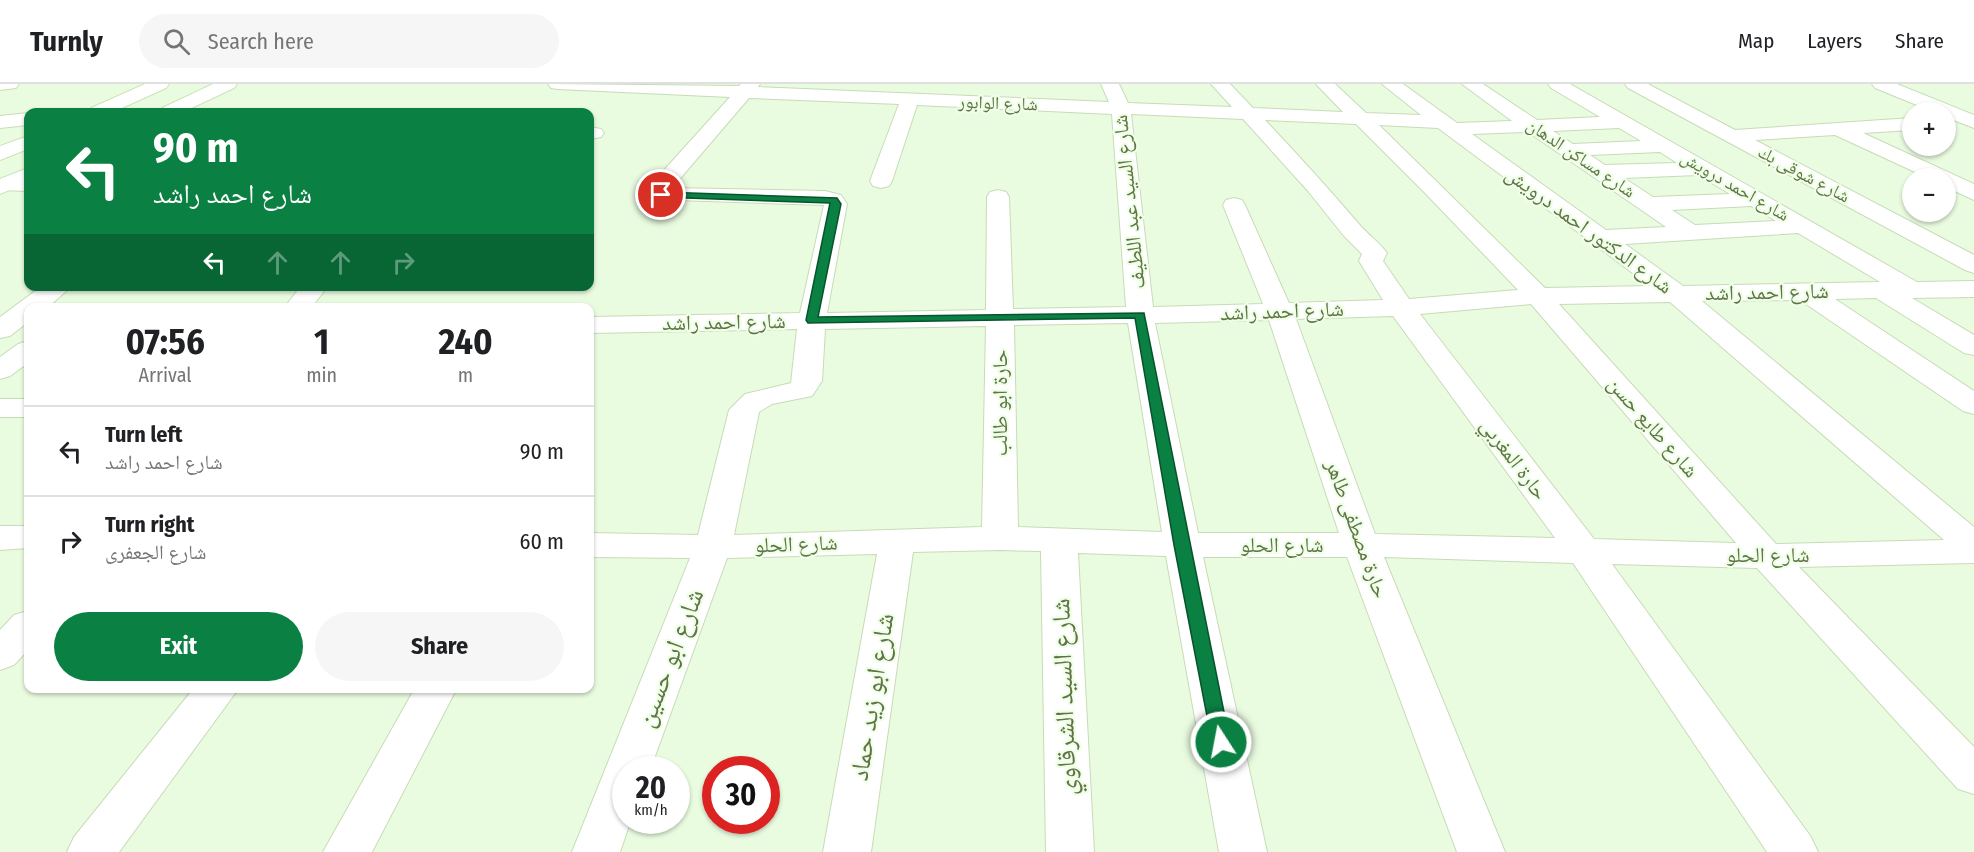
<!DOCTYPE html>
<html lang="en">
<head>
<meta charset="utf-8">
<style>
	:root { --surface:#fff; --page:#f6f6f6; --text:#202124; --muted:#757577; --line:#e0e0e0; --accent:#0b8043 }
	body { margin:0; font-family:"Fira Sans Condensed","Noto Naskh Arabic",sans-serif; background:var(--page); color:var(--text); height:100vh; display:flex; flex-direction:column; font-size:22px; white-space:nowrap }
	* { box-sizing:border-box; margin:0 }
	p { font-size:20px; color:var(--muted) }
	.icon { flex:none; width:33px; height:33px; fill:none; stroke:currentColor; stroke-width:2; stroke-linecap:round; stroke-linejoin:round }
	.map { position:relative; flex:1; overflow:hidden }
	.panel { position:absolute; left:24px; top:219px; width:570px; height:390px; display:flex; flex-direction:column; background:var(--surface); border-radius:12px; box-shadow:0 2px 4px #0004 }
	.panel>* { flex:none }
	.top-card { position:absolute; left:24px; top:24px; width:570px; height:183px; border-radius:12px; box-shadow:0 2px 4px #0004; background:#0b8043; color:#fff; overflow:hidden }
	.fabs { position:absolute; left:1902px; top:18px; display:grid; gap:12px }
	.fabs a { display:grid; place-items:center; width:54px; height:54px; border-radius:50%; background:var(--surface); box-shadow:0 2px 4px #0004; font-size:30px }
	.speed { position:absolute; left:612px; top:672px; display:flex; gap:12px; font-size:30px; font-weight:700; text-align:center }
	.speed>* { display:grid; place-content:center; width:78px; height:78px; border-radius:50%; background:var(--surface); box-shadow:0 2px 4px #0004; line-height:1 }
	.speed small { font-size:15px; font-weight:400 }
	.speed .limit { border:9px solid #d22; background:#fff; color:#111 }
	.pin { position:absolute; display:grid; place-items:center; width:51px; height:51px; color:#fff; margin:-26px; border:3px solid #fff; border-radius:50%; box-shadow:0 2px 6px #0007 }
	.me { position:absolute; width:66px; margin:-33px; rotate:349deg; stroke-linejoin:round; filter:drop-shadow(0 0 4px #0008) }
	.turn { display:flex; align-items:center; gap:21px; height:126px; padding:0 30px; font-size:27px }
	.turn .icon { width:78px; height:78px; stroke-width:2.5 }
	.turn b { display:block; font-size:42px; line-height:51px }
	.lanes { display:flex; align-items:center; height:57px; padding:0 30px; background:#0003; justify-content:center; gap:30px; direction:ltr }
	.lanes .off { opacity:.35 }
	.eta { display:flex; justify-content:space-evenly; align-items:center; height:102px; text-align:center }
	.eta b { font-size:36px; font-weight:700; line-height:42px }
	.action { display:flex; gap:12px; margin-top:auto; padding:12px 30px }
	.action a { flex:1; height:69px; border-radius:36px; background:var(--accent); color:#fff; font-size:24px; font-weight:700; line-height:69px; text-align:center }
	.action a+a { background:var(--page); color:var(--text) }
	ul { padding:0; list-style:none }
	li { display:flex; align-items:center; gap:18px; height:90px; padding:0 30px; border-top:2px solid var(--line) }
	li div { flex:1 }
	li b { display:block; font-size:22px }
	li em { font-style:normal }
	header { display:flex; align-items:center; gap:36px; box-sizing:border-box; height:84px; padding:0 30px; background:var(--surface); border-bottom:2px solid var(--line) }
	header strong { font-size:28px }
	nav { display:flex; gap:33px; margin-inline-start:auto; font-size:21px }
	.search { width:420px; height:54px; background:var(--page); display:flex; align-items:center; gap:15px; box-sizing:border-box; padding:0 21px; border-radius:33px; color:var(--muted); font-size:22px }
	.map>svg:first-child { display:block }
	.lines { fill:none; stroke-linecap:round; stroke-linejoin:round }
	.minor-casing { stroke:#c8dbb7; stroke-width:2 }
	.secondary-casing { stroke:#cde2b7; stroke-width:2 }
	.minor { fill:#fff; fill-rule:evenodd }
	.secondary { fill:#fff; fill-rule:evenodd }
	.route { fill:#0b8043; stroke:#07532c; stroke-width:1.5 }
	.labels { text-anchor:middle; dominant-baseline:central; stroke-width:4.5; stroke-linejoin:round; paint-order:stroke }
	.far-street-label { font-size:18px; fill:#617347; stroke:#efffe7 }
	.street-label { font-size:21px; fill:#617347; stroke:#efffe7 }
	.near-street-label { font-size:26px; fill:#617347; stroke:#efffe7 }
</style>
</head>
<body>
<header>
<strong>Turnly</strong>
<div class="search"><svg class="icon" aria-label="search" viewBox="0 0 24 24"><circle cx="10" cy="10" r="6"/><path d="M15 15l6 6"/></svg>Search here</div>
<nav><a>Map</a><a>Layers</a><a>Share</a></nav>
</header>
<div class="map">
<svg width="1974" height="768" viewBox="0 0 1974 768">
	<rect width="100%" height="100%" fill="#e9fce0"/>
	<g class="lines">
		<g class="minor-casing">
			<path id="minor" d="M0,0h19l-3,4 -16,2z
				M548,0l191,2 2,-2h19l-2,3 351,15 -8,-18h18l9,19 104,4 -21,-23h19l23,24 90,4 -27,-28h19l31,29 55,2 -39,-31h21l54,39 55,-2 -50,-37h21l54,36 63,-3 -49,-29 -3,-4h22l347,198 57,-1v16l-62,1 62,37v20l-10,-2 -88,-55 -41,1 139,92v23l-11,-3 -163,-111 -98,1 272,226v36l-175,4 175,180v47l-16,-5 -201,-221 -145,-4 199,273 7,15h-51l-194,-289 -189,-6 121,295h-48l-110,-295h-144l64,295h-48l-53,-296 -88,-3 16,299h-48l-5,-301 -41,-1 -87,2 -42,300h-48l54,-298 -150,4 -77,212h-24v50h5l-11,32h-48l118,-294 -100,-1v-24l108,2 31,-125 16,-16 46,-11 6,-54 -207,4v-16l210,-4 24,-108 -177,-6 -3,-5 3,-5 83,-92 -173,-8 -6,-1zM749,14l150,6 -29,77 3,5 8,2 8,-2 3,-5 25,-76 195,9 14,193 -113,2 -4,-112 -3,-5 -8,-2 -8,2 -3,5 -1,113 -159,3 20,-109 -6,-9 -16,-4 -153,-3zM1131,30l112,5 65,72 36,45 18,18 -3,7 24,39 -94,3 -44,-98 -3,-5 -8,-2 -8,2 -3,5 40,99 -110,3zM1265,36l91,4 70,70 92,96 -109,9 -26,-38 4,-8c-8,-11 -20,-19 -29,-30 -30,-35 -61,-69 -93,-103zM1379,41l59,3 212,158 -105,2zM1619,44l22,13 -68,3 -20,-13zM1528,48l138,95 -60,3 -134,-96zM1660,68l17,11 -72,2 -15,-10zM1698,91l32,19 -77,3 -29,-19zM1751,122l25,15 -81,4 -23,-15zM1798,149l82,49 -197,4 -58,-42zM1670,218l274,238 -168,4 -217,-240zM1531,220l205,239 -142,-4 -174,-225zM1393,232l162,222 -180,-4 -79,-215zM1269,236l70,213h-141l-43,-210zM1128,239l34,209 -144,-5 -4,-202zM986,242l-4,201 -248,8 25,-123 13,-8 40,-8 10,-15 3,-52z
				M1625,0h23l87,46 177,-12v12l-49,3 111,51v16l-28,-13v-9h-18l-93,-43 -80,5 219,115v18l-9,-3 -337,-182z
				M1872,0h25l77,31v13l-28,-11v-5h-12l-59,-24z
				M28,29v12l-28,3v-12z
				M590,43l11,2 3,4 -3,4 -11,2z
				M6,94l22,1v12l-28,-1v-10z
				M42,202h30l-25,22h-19v14l-18,14 -10,2v-21z
				M301,202h27l-17,22h-27z
				M28,257v22l-18,13 -10,3v-22l18,-13z
				M0,315h28v18h-28z
				M0,442h28v22l-28,2z
				M28,527v39l-14,15 -14,5v-40l14,-15z
				M194,604h45l-120,164h-52l7,-15z
				M415,604h42l-85,164h-49z"/>
		</g>
		<g class="secondary-casing">
			<path id="secondary" d="M145,0h24l-3,4 -53,24h-25l3,-4z
				M213,0h24l-3,4 -51,24h-24l3,-4z
				M28,52v13l-28,11v-14z
				M28,84v14l-28,12v-15z"/>
		</g>
		<use href="#minor" class="minor"/>
		<use href="#secondary" class="secondary"/>
	</g>
	<path class="route" d="M661,108l176,6 4,6 -23,113 326,-4 86,429 -2,5 -7,3 -6,-3 -3,-5 -38,-197 -39,-227 -327,5 -2,-3 24,-117 -172,-6 -2,-2z"/>
	<g class="labels">
		<g class="far-street-label">
			<text transform="translate(998 19) rotate(2)">شارع الوابور</text>
			<text transform="translate(1581 74) rotate(34)">شارع مساكن الدهان</text>
			<text transform="translate(1804 90) rotate(28)">شارع شوقى بك</text>
			<text transform="translate(1735 102) rotate(30)">شارع احمد درويش</text>
		</g>
		<g class="street-label">
			<text transform="translate(1129 118) rotate(-96)">شارع السيد عبد اللطيف</text>
			<text transform="translate(1589 146) rotate(36)">شارع الدكتور احمد درويش</text>
			<text transform="translate(1767 208) rotate(-1)">شارع احمد راشد</text>
			<text transform="translate(1282 227) rotate(-2)">شارع احمد راشد</text>
			<text transform="translate(724 238) rotate(-1)">شارع احمد راشد</text>
			<text transform="translate(1000 319) rotate(-90)">حارة ابو طالب</text>
			<text transform="translate(1653 343) rotate(49)">شارع طايع حسن</text>
			<text transform="translate(1514 375) rotate(53)">حارة المغربي</text>
			<text transform="translate(1357 445) rotate(70)">حارة مصطفى طاهر</text>
			<text transform="translate(796 460) rotate(-2)">شارع الحلو</text>
			<text x="1282" y="461">شارع الحلو</text>
			<text x="1768" y="471">شارع الحلو</text>
		</g>
		<g class="near-street-label">
			<text transform="translate(670 574) rotate(-69)">شارع ابو حسين</text>
			<text transform="translate(872 613) rotate(-81)">شارع ابو زيد حماد</text>
			<text transform="translate(1064 613) rotate(-92)">شارع السيد الشرقاوي</text>
		</g>
	</g>
</svg>
<div class="fabs">
<a>+</a>
<a>−</a>
</div>
<div class="speed"><div>20<small>km/h</small></div><div class="limit">30</div></div>
<div class="pin" style="left:661px;top:111px;background:#d93025"><svg class="icon" aria-label="arrive" viewBox="0 0 24 24"><path d="M6 21V4h12l-3 4 3 4H6"/></svg></div>
<svg class="me" style="left:1221px;top:658px" viewBox="-20 -20 40 40"><circle r="17" fill="#0b8043" stroke="#fff" stroke-width="3"/><path d="M0-11L8 9 0 5-8 9z" fill="#fff"/></svg>
<div class="top-card">
<div class="turn"><svg class="icon" aria-label="left" viewBox="0 0 24 24"><path d="M17 20v-9H6M10 6l-5 5 5 5"/></svg><div><b>90 m</b>شارع احمد راشد</div></div>
<div class="lanes"><svg class="icon" aria-label="left" viewBox="0 0 24 24"><path d="M17 20v-9H6M10 6l-5 5 5 5"/></svg><svg class="icon off" aria-label="ahead" viewBox="0 0 24 24"><path d="M12 20V5M6 11l6-6 6 6"/></svg><svg class="icon off" aria-label="ahead" viewBox="0 0 24 24"><path d="M12 20V5M6 11l6-6 6 6"/></svg><svg class="icon off" aria-label="right" viewBox="0 0 24 24"><path d="M7 20v-9h11M14 6l5 5-5 5"/></svg></div>
</div>
<section class="panel">
<div class="eta">
<div><b>07:56</b><p>Arrival</p></div>
<div><b>1</b><p>min</p></div>
<div><b>240</b><p>m</p></div>
</div>
<ul>
<li><svg class="icon" aria-label="left" viewBox="0 0 24 24"><path d="M17 20v-9H6M10 6l-5 5 5 5"/></svg><div><b>Turn left</b><p>شارع احمد راشد</p></div><em>90 m</em></li>
<li><svg class="icon" aria-label="right" viewBox="0 0 24 24"><path d="M7 20v-9h11M14 6l5 5-5 5"/></svg><div><b>Turn right</b><p>شارع الجعفرى</p></div><em>60 m</em></li>
</ul>
<div class="action"><a>Exit</a><a>Share</a></div>
</section>
</div>
</body>
</html>
